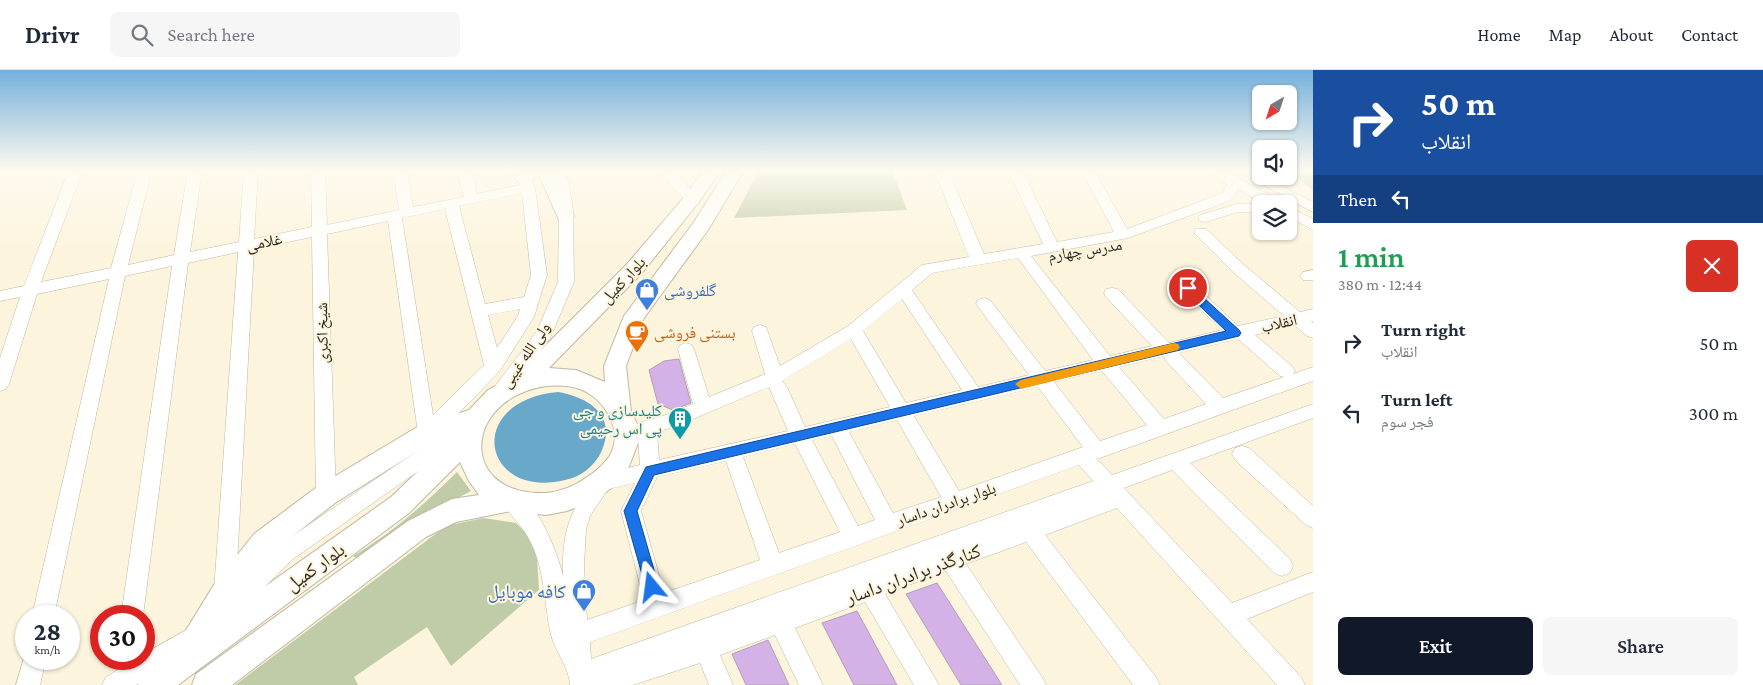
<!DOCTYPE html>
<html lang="en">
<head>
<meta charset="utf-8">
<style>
	:root { --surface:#fff; --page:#f6f6f7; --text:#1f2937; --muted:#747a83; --line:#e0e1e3; --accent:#111827 }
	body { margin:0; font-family:"Crimson Pro","Noto Naskh Arabic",serif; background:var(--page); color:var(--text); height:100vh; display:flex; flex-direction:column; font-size:19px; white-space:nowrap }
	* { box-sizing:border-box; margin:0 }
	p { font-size:16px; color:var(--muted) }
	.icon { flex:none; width:28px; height:28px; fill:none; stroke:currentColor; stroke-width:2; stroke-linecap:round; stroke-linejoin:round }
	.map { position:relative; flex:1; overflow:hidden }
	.side { display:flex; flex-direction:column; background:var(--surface); width:450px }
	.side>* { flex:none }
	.guide { background:#1a4fa0; color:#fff; overflow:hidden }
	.needle { width:32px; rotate:219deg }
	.fabs { position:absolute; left:1252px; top:15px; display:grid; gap:10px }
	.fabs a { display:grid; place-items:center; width:45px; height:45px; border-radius:8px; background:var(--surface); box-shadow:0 1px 4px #0004; font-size:25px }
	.speed { position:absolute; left:15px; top:535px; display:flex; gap:10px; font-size:25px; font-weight:700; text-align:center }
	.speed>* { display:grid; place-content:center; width:65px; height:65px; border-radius:50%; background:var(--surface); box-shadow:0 1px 4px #0004; line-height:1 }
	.speed small { font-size:12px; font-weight:400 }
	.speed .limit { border:8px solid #d22; background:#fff; color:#111 }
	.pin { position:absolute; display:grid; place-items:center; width:42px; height:42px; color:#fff; margin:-21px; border:2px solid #fff; border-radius:50%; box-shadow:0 1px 5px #0007 }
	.me { position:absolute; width:55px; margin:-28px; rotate:344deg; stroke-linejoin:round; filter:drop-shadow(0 0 4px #0008) }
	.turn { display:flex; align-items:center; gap:18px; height:105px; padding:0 25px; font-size:22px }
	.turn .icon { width:65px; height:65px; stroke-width:2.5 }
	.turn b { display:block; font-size:35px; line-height:42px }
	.then { display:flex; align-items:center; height:48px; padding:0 25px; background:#0003; gap:10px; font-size:19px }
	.round { display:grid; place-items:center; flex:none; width:52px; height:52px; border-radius:8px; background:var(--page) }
	.overview { display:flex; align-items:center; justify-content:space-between; height:85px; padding:0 25px }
	h1 { font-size:30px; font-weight:600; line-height:38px; color:#1e9e55 }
	.button { display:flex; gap:10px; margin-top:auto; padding:10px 25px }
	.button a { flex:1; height:58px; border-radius:8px; background:var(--accent); color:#fff; font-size:20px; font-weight:600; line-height:58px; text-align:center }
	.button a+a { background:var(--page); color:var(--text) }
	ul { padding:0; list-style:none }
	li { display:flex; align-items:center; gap:15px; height:70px; padding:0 25px }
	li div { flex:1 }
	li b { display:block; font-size:19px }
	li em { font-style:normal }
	header { display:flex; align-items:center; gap:30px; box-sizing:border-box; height:70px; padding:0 25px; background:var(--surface); border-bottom:1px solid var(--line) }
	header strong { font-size:24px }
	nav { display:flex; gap:28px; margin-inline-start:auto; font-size:18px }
	.search { width:350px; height:45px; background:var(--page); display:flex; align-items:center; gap:12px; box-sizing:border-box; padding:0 18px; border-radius:8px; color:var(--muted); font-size:19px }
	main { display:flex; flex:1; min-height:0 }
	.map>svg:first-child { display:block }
	.green { fill:#c0cba7 }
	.water { fill:#68a9ca }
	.building { fill:#d4b1e7; stroke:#aea1b5 }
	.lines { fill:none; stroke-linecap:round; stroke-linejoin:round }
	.minor-casing { stroke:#bfb7a0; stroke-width:1 }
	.major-casing { stroke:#bfb7a0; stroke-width:2 }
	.minor { fill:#fff; fill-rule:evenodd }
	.major { fill:#fff; fill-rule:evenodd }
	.route { fill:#1a73e8; stroke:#114b97 }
	.slow { fill:#f59e0b }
	.labels { text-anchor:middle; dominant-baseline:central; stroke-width:4; stroke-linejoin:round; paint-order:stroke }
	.street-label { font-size:16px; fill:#2c2920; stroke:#fcf4dc }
	.shop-label { font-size:16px; fill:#366cbe; stroke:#fcf4dc; text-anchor:start }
	.food-label { font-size:16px; fill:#c56008; stroke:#fcf4dc; text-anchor:start }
	.culture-label { font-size:16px; fill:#0d838f; stroke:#fcf4dc; text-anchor:end }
	.near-street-label { font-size:19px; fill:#2c2920; stroke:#fcf4dc }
	.near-shop-label { font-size:19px; fill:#366cbe; stroke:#fcf4dc; text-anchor:end }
</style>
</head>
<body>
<header>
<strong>Drivr</strong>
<div class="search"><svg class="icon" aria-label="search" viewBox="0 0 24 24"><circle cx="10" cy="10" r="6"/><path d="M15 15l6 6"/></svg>Search here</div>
<nav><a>Home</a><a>Map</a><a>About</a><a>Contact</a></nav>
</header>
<main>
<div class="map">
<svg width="1313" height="615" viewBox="0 0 1313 615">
	<rect width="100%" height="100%" fill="#fcf4dc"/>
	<path class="green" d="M759,100h133l15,40 -173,8z
		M1289,100h24v20l-24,-18z
		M457,402l14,19 -25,13 -89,55 -4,-3c39,-23 72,-52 104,-84z
		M483,448l33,5 20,19 3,48 -88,76 -24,-39 -73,50 4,8h-123l211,-159z"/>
	<path class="water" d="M558,322c30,5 59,23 44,58 -6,15 -21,27 -37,30 -83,20 -102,-79 -7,-88z"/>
	<path class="building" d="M679,289l12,44 -18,7 -15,-6 -9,-34 15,-9z
		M937,513l65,102h-41l-55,-91z
		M857,541l40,74h-43l-32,-62z
		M768,570l21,45h-43l-14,-31z"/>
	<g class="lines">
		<g class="minor-casing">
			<path id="minor" d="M0,100h9l-4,8 -5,1z
				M69,100h14l-42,112 70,-14 27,-98h14l-24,95 46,-10 14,-85h14l-12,82 49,-10 5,-72h14l-4,69 58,-12 -1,-57h14l2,55 72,-15 -6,-40h14l6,37 51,-10 -7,-27h14l6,24 43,-9 -3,-8 2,-3h10l6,14 12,87 -13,42 -35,55 -65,66 -7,3 -7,-3 -2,-5 -30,-212 -61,13 9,261 -3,6 -7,3 -7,-3 -3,-6 -4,-258 -58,12 -18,334 43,-38 188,-128 7,-2 7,2 2,5 -2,5 -188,132 -54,53 -8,3 -8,-3 -3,-8 2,-4 -5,-2 -3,-7 24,-339 -50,11 -45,353h-22l51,-350 -47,10 -71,340h-22l77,-337 -72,15 -28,90 -3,5 -6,2v-33l20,-61 -20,4v-10l24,-5zM522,123l9,82 -7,22 -39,7 -26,-98zM445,139l39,156 -51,50 -31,-197zM520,239l-2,7 -21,32 -9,-33z
				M550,100h14l5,14 4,25 1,73 -24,56 -46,61 -6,2 -6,-2 -3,-5 48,-63 21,-49 1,-73 -4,-25z
				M666,100h14l-3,5 20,21 2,3 -2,3h-10l-24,-26z
				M934,100h14l36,84 59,-10 -35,-74h14l35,72 57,-10 -33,-62h13l33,59 96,-36 4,-9 -21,-14h17l58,31 2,3h-18l-27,-15 -4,9 -7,4 -99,36 -97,18 79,100 42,-10 -46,-49 -2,-4 2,-4 6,-1 6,1 51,54 53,-13 -40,-38 -2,-4 2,-4 6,-1 6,1 44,42 46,-10 -51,-44 -37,-37 -2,-3 2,-3h10l37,35 57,48 13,-3v12h-2l2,2v15l-6,-2 -13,-11 -39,10 37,31 3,5 -2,3 20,-7v14l-216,78 15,16 201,-71v14l-123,45 100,96 3,7 -3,7 -8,3 -8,-3 -102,-103 -48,18 108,115 81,-31v20l-66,27 54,58 4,8h-28l-160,-177 -72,27 111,142 4,8h-27l-107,-143 -60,22 76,113 4,8h-26l-74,-114 -61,23 54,91h-25l-49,-83 -70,26 28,57h-24l-24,-50 -55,20 13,30h-24l-9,-22 -67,22h-63c-1,-18 -14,-32 -19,-50 -7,-31 -6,-66 -21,-94 -7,-16 -22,-26 -29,-41l3,-6c29,-11 54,61 59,82 -1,-45 6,-63 32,-100l45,-11 -2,-27 -12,4 -7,-3 -2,-5 2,-5 50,-15 24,-10 -15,-55 2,-4 6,-2 6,2 2,4 15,48 56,-23 -13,-43 2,-4 6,-2 6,2 14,39 68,-40 74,-61 47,-8zM1018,188l75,102 -48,11 -55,-71 -6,-2 -6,2 -2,4 53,71 -51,12 -66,-97 20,-17zM902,229l60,91 -56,13 -43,-72zM851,269l39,68 -85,20 -18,-40 -5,-6zM1238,269l42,37 4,1 -61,21 -44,-45zM1164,286l2,5 40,43 -42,15 -45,-52zM1102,301l45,54 -47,16 -46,-59zM769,317l19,44 -129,29 -2,-28 22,-7zM1038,317l45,60 -124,44 -45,-75zM897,350l44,77 -48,16 -44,-81zM832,366l43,84 -17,6 -46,-86zM795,374l45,88 -61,21 -36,-96zM726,391l34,99 -96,33 -23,-82 16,-34zM1079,395l14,16 -502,178 -1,-17zM635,413l-14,28 23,89 -57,20 -3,-55 2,-36 4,-13 18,-27z
				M1237,100h16l8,6 52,26v10z
				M1237,134h24v8h-23l-33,10 -5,-1 -2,-3 2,-3z
				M1289,137l24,12v11l-24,-13z
				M1313,200v10h-10l-3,-4 3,-4z
				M1242,376l7,2 64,58v22l-7,-3 -71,-65 -3,-6 3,-6z
				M195,555l8,3 3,8 -3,8 -67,41h-34l4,-8 29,-18h9v-5z
				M26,581v8h20l-6,26h-24z"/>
		</g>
		<g class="major-casing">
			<path id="major" d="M522,100h32l20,46 -3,4 -6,2 -6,-2 -19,-43 -3,-1c-8,5 -10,8 -19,6l-3,-4z
				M704,100h17l-23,33 -56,70 -93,95 27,2 29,12 -1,-16 20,-50 70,-94 33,-52h17l-36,60 -64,88 -18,48 5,46 6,12 1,19 -10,26 -13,16 -18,14 -30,12 -21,4 -35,-4 -55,11 -30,15 -194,148h-40l4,-11 212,-153 44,-22 27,-4 -10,-14 -9,-19 -51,51 -231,172h-40l4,-11 30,-21 43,-70 39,-49 63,-47 102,-61 50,-16 19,-20 27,-14 113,-113 58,-68zM546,316c11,-1 23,-1 34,3 25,10 45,42 29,68 -6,8 -14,15 -22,20 -12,9 -27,15 -42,16 -87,3 -83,-94 1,-107zM459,362l-68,65 -162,115 43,-60 63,-49 100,-63z"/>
		</g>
		<use href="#minor" class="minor"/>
		<use href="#major" class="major"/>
	</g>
	<linearGradient id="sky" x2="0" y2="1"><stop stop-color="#75b0dc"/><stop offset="0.54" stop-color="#fefaef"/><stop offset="1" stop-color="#fefaef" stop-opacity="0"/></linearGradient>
	<rect width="1313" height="186" fill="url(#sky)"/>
	<path class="route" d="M1188,215l3,1 48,44 2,3 -2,3 -585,139 -17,36 22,76 -2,5 -5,2 -5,-2 -23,-81 22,-44 580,-136 -42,-40 -1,-3z"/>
	<path class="slow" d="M1174,273l4,1 2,3 -2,3 -157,39 -6,-5 6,-4z"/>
	<defs>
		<g id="shop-pin" transform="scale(1.25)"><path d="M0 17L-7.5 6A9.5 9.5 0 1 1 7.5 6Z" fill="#3f7fe0" stroke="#fcf4dc"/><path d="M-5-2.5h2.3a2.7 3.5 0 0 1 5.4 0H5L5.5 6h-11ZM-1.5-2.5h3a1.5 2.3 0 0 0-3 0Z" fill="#fff"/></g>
		<g id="cafe-pin" transform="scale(1.25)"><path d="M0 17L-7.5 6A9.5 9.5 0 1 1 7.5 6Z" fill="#e8710a" stroke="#fcf4dc"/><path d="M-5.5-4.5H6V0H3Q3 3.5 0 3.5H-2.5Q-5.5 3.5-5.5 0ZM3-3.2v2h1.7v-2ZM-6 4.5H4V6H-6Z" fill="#fff"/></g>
		<g id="building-pin" transform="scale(1.25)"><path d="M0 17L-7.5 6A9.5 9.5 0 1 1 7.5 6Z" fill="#0f9aa8" stroke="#fcf4dc"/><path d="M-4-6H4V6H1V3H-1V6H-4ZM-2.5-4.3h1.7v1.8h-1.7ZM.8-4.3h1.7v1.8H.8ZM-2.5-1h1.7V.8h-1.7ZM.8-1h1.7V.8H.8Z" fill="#fff"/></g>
	</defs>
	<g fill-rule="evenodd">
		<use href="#shop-pin" x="647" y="220"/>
		<use href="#cafe-pin" x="637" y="262"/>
		<use href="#building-pin" x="680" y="349"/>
		<use href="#shop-pin" x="584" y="521"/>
	</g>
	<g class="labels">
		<g class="street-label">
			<text transform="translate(264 172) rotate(-12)">غلامی</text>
			<text transform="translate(1085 180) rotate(-9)">مدرس چهارم</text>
			<text transform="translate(623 210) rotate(-47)">بلوار کمیل</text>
			<text transform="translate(1279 253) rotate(-13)">انقلاب</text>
			<text transform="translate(322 263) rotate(-91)">شیخ اکبری</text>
			<text transform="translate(525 285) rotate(-56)">ولی الله غیبی</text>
			<text transform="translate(946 434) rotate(-19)">بلوار برادران داسار</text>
		</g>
		<g class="shop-label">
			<text x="664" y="220">گلفروشی</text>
		</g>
		<g class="food-label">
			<text x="654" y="262">بستنی فروشی</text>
		</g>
		<g class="culture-label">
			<text x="662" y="340">کلیدسازی و جی<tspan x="662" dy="18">پی اس رحیمی</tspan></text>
		</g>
		<g class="near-street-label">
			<text transform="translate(315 497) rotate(-36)">بلوار کمیل</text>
			<text transform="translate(913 504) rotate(-20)">کنارگذر برادران داسار</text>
		</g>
		<g class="near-shop-label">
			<text x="566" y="521">کافه موبایل</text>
		</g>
	</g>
</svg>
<div class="fabs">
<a><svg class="needle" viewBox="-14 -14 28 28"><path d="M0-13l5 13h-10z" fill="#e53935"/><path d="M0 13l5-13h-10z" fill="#747a83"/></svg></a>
<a><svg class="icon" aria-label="sound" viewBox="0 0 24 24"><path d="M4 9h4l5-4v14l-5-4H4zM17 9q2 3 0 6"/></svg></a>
<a><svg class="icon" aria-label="layers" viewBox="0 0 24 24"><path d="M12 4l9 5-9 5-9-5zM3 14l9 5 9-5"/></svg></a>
</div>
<div class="speed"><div>28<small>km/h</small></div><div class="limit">30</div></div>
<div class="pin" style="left:1188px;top:218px;background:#d93025"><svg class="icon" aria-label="arrive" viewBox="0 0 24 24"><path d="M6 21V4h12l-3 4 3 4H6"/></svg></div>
<svg class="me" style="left:652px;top:517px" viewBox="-20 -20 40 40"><path d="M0-17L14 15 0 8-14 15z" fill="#1a73e8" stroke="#fff" stroke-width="4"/></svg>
</div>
<section class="side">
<div class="guide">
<div class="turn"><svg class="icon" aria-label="right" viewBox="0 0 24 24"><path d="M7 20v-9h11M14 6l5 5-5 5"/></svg><div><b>50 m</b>انقلاب</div></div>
<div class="then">Then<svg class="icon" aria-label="left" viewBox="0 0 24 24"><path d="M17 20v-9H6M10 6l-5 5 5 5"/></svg></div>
</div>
<div class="overview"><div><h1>1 min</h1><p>380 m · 12:44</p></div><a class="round" style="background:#d93025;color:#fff"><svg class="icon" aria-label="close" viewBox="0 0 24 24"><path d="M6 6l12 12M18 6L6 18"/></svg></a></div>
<ul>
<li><svg class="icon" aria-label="right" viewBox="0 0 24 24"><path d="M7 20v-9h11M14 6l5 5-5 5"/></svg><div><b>Turn right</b><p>انقلاب</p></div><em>50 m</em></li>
<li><svg class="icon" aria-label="left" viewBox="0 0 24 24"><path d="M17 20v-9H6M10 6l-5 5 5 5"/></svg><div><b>Turn left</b><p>فجر سوم</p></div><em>300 m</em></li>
</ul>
<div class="button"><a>Exit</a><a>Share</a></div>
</section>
</main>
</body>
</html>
